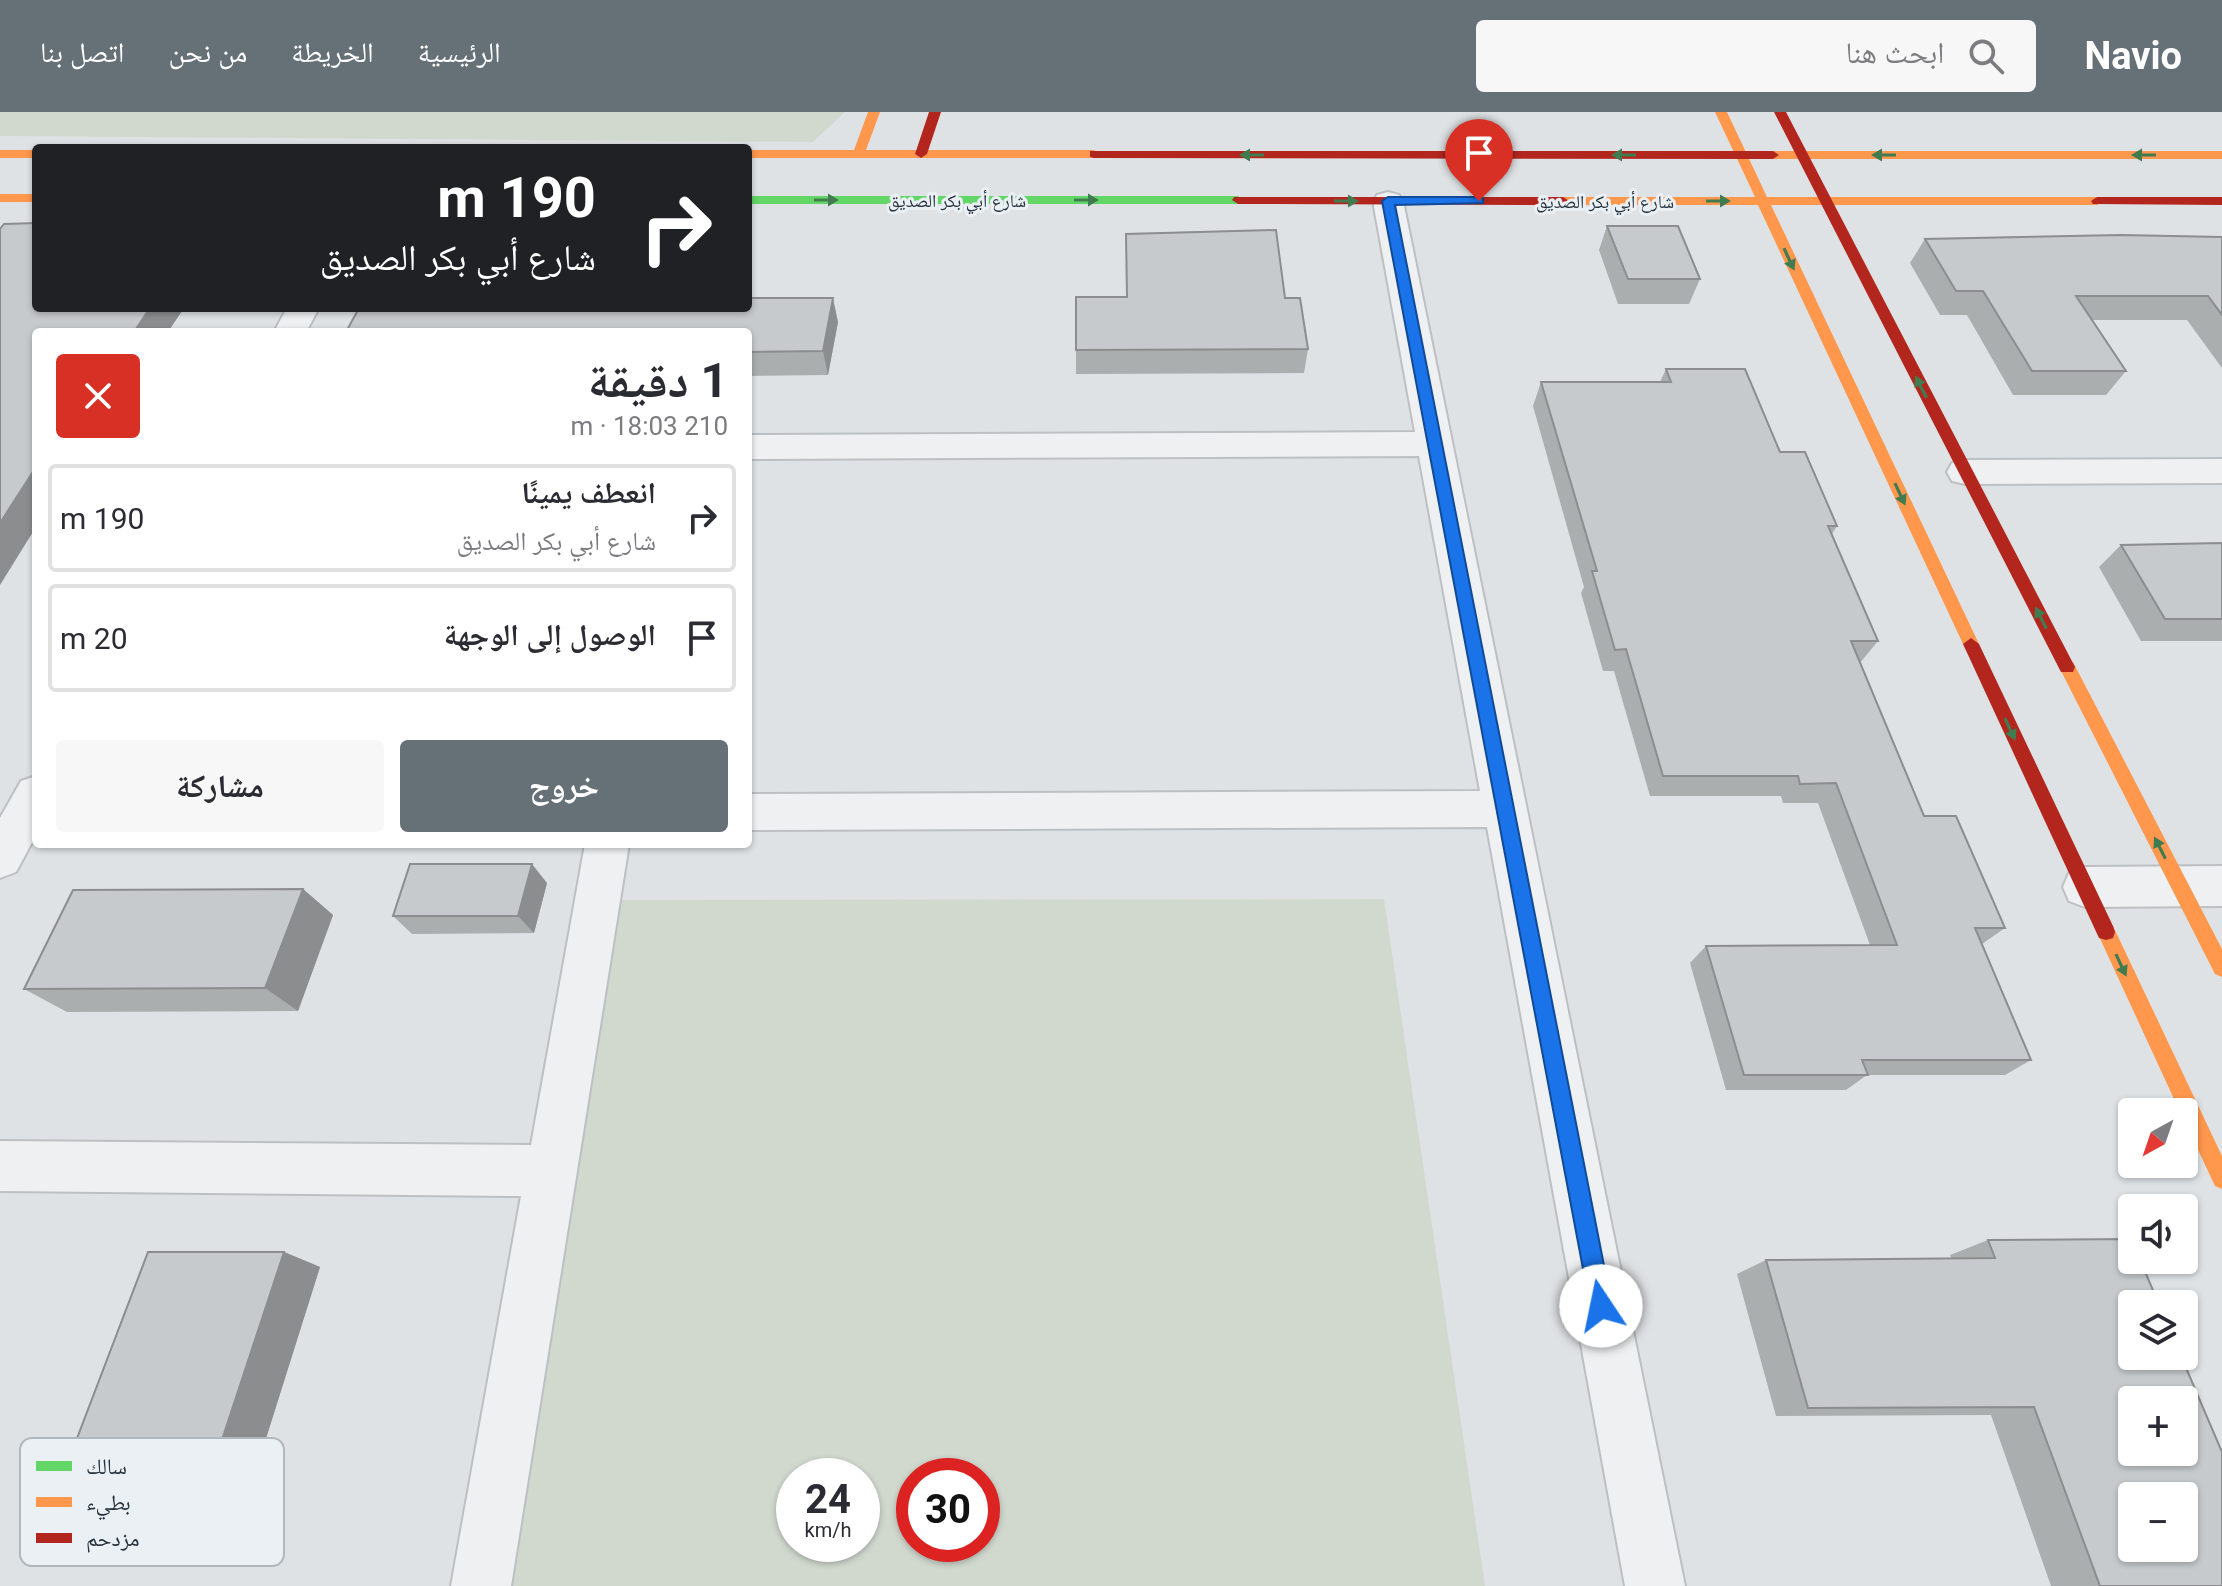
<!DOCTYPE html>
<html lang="ar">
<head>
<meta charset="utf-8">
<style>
	:root { --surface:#fff; --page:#f7f7f7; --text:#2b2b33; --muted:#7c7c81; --line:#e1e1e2; --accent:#667077 }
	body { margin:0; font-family:Roboto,"Noto Naskh Arabic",sans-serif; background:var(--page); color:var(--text); direction:rtl; height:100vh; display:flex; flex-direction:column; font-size:30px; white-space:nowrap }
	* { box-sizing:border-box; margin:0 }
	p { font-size:26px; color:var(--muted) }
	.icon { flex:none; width:44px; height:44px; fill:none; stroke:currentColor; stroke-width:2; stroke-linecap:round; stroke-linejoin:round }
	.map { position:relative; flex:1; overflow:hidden; direction:ltr }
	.panel { position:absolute; left:32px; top:216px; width:720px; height:520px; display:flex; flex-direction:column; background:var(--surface); border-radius:8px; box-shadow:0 2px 6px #0004; direction:rtl }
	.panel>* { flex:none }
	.top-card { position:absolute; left:32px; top:32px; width:720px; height:168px; border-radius:8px; box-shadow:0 2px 6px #0004; direction:rtl; background:#202124; color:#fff; overflow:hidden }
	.needle { width:52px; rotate:220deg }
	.tools { position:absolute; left:2118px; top:986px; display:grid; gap:16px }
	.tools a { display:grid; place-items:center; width:80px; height:80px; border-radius:8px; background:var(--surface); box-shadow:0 2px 6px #0004; font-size:40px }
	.speed { position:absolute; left:776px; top:1346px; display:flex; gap:16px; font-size:40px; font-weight:700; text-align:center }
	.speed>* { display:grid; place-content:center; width:104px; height:104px; border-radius:50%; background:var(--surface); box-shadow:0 2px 6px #0004; line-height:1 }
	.speed small { font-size:20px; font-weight:400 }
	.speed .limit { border:12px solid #d22; background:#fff; color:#111 }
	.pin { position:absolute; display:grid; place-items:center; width:68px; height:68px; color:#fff; margin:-82px -34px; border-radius:50% 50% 50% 0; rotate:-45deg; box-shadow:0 0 8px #0007 }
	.pin .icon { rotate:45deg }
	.me { position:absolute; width:88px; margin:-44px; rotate:349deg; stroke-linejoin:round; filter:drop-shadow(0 0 6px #0008) }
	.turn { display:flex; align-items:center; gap:28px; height:168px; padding:0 24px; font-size:36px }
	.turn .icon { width:104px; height:104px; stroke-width:2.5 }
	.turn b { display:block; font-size:56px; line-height:68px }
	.round { display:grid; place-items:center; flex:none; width:84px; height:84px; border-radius:8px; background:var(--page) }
	.overview { display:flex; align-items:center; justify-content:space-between; height:136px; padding:0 24px }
	h1 { font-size:48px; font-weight:700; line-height:60px }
	.primary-button { display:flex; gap:16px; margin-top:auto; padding:16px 24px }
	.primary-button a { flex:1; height:92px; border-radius:8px; background:var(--accent); color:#fff; font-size:32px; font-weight:700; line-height:92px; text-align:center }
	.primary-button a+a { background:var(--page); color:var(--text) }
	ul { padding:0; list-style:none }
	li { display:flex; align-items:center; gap:24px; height:108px; margin:0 16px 12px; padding:0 8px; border:4px solid var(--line); border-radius:8px }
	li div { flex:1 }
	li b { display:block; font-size:30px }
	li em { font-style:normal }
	header { display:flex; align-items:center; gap:48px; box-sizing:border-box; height:112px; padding:0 40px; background:var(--accent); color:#fff }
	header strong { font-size:38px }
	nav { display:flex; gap:44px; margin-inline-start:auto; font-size:28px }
	.search { width:560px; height:72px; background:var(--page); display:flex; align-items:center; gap:20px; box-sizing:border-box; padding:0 28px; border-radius:8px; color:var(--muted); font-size:30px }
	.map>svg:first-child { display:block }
	.green { fill:#d1d9cf; fill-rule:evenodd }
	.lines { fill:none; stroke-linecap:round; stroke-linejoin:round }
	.street-casing { stroke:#bdc0c2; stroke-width:4 }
	.street { fill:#eef0f1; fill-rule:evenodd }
	.fast { fill:#63d668; fill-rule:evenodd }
	.slow { fill:#ff974d; fill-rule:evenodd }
	.jam { fill:#b3261e; fill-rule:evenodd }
	.wall { fill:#abaeaf }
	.shaded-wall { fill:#8b8d8f }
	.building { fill:#c7cacc; stroke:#8b8d8f; stroke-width:2; fill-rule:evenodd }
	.oneway { fill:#417c50 }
	.route { fill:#1a73e8; stroke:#114b97; stroke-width:2 }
	.labels { text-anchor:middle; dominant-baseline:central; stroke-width:6; stroke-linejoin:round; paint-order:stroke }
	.far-street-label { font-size:18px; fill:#25323d; stroke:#ebf0f4 }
	.key { fill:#ebf0f4; stroke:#b0b7bd; stroke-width:2 }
	.key-label { font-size:22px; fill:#25323d }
</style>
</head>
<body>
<header>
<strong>Navio</strong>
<div class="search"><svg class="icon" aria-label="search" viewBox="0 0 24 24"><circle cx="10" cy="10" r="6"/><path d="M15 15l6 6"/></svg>ابحث هنا</div>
<nav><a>الرئيسية</a><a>الخريطة</a><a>من نحن</a><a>اتصل بنا</a></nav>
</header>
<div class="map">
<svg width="2222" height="1474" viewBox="0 0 2222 1474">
	<rect width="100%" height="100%" fill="#dfe2e4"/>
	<path class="green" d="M0,0h845l-32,30 -813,-6z
		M1384,787l101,687h-977l110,-686zM794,1364h68v68h-68zM914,1364h68v68h-68z"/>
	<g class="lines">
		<g class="street-casing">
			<path id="street" d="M1388,80l11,3 4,6 282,1385h-60l-138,-759 -739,3v-36l732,-3 -61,-335 -671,3v-24l667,-3 -42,-231 4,-6z
				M287,196h32l-13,24h-32z
				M2222,347v24l-257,1 -13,-3 -5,-9 5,-9 13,-3z
				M36,664v59l-20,37 -16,6v-60l21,-37z
				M585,732h44l-118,742h-60l70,-390 -521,-5v-50l531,4z
				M2222,754v40l-137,1 -16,-6 -6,-14 6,-14 16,-6z"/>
		</g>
		<use href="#street" class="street"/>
		<path class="fast" d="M748,84h490l6,4 -6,4h-490z"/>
		<path class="slow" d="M868,0h12l-14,38h228l6,4 -6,4h-346v-8h106z
			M1715,0h12l40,85h330l6,4 -6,4h-326l208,439 -2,4h-12l-2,-4 -205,-439h-195l-6,-4 6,-4h192z
			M0,38h36v8h-36z
			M2222,39v8h-449l-6,-4 6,-4z
			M0,82h36v8h-36z
			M2067,549l6,1 149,287v28l-7,-3 -156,-307z
			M2106,812l7,2 109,230v33l-7,-3 -31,-66v-8h-4l-83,-180 2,-6z"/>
		<path class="jam" d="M929,0h12l-14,42 -6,4 -6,-4z
			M1774,0h12l289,555 -2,5h-12z
			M1090,39h683l6,4 -6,4 -679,-1 -4,-1z
			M1234,85h329l6,4 -6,4 -325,-1 -6,-4z
			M2097,85h125v8l-129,-1 -2,-3z
			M1971,526l8,6 134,282 2,6 -2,6 -7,2 -7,-2 -136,-294z"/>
	</g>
	<path class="wall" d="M1607,114l93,53 -11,25h-71l-19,-54z
		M1126,122l159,64 23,51 -4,24 -228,1v-24l50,-53z
		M2222,125v131l-35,-48h-95l34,51 -20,24h-93l-46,-80h-27l-30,-52 15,-24z
		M838,210l-10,53 -80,1v-44z
		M1666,257l114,83 57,74 -5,8 46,107 -18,22 64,153 81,112 -23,16 49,116 -26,15h-138l-21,15h-120l-36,-127 16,-17 164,-1 -52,-142h-35l-2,-7h-131l-36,-125h-11l-22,-78 3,-6 -51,-181 8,-24h119z
		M2222,431v98h-81l-42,-74 22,-22z
		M547,771l-13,50 -122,1 -19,-18z
		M303,777l30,26 -35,96 -231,1 -43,-23z
		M1988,1128l234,346h-171l-60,-171 -215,1 -39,-142 29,-14 185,-2 -1,-3z
		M284,1140l36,15 -63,200 -140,1 -49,-6z"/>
	<path class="shaded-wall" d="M833,186l5,24 -10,53 -5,-24z
		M150,196h34l-16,24h-34z
		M36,355v60l-36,58v-62z
		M532,752l15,19 -13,50 -16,-17z
		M303,777l30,26 -35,96 -33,-23z
		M284,1140l36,15 -63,200 -42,-6z"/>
	<path class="building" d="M36,111v85h114l-16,24h-98v135l-36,56v-294l4,-5z
		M1607,114h71l22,53h-72z
		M1276,118l9,68h15l8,51 -232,1v-53h51l-1,-63z
		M2121,123l101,2v78l-14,-19h-132l50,75h-94l-49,-80h-27l-31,-52z
		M748,186h85l-10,53 -75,1v-20h-402l13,-24h389z
		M1666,257h79l35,83h25l32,74h-9l50,115h-27l73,175h32l49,112h-30l56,132h-169l6,15h-124l-38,-129 191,-1 -61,-162 -36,1 -2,-8h-135l-37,-127 -11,1 -23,-79h5l-56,-189h130z
		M2222,431v76h-57l-44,-74z
		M410,752h122l-14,52h-125z
		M303,777l-38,99 -241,1 49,-99z
		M2131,1127l1,3v18h8l19,44h-27v52h49l41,96v134h-122l-66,-179 -226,1 -42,-148 229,-2 -7,-18zM2132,1288h52v52h-52zM2132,1384h52v52h-52z
		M148,1140h136l-69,209 -147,1z"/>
	<defs><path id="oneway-solid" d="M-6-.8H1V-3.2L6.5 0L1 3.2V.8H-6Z" transform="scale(2)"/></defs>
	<g class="oneway">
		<use href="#oneway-solid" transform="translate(1252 43) rotate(-180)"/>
		<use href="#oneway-solid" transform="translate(1624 43) rotate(-180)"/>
		<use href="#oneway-solid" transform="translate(1884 43) rotate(-180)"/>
		<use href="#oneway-solid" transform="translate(2144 43) rotate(-180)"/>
		<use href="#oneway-solid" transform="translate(826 88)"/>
		<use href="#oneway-solid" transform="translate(1086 88)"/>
		<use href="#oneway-solid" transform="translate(1346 89)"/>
		<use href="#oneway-solid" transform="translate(1718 89)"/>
		<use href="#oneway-solid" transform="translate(1789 147) rotate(65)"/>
		<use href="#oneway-solid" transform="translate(1921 275) rotate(-117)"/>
		<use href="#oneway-solid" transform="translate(1900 382) rotate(65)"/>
		<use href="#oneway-solid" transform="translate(2041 506) rotate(-117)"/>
		<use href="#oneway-solid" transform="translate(2010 617) rotate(65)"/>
		<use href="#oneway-solid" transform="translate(2160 736) rotate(-117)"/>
		<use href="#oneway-solid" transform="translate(2121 853) rotate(65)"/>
	</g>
	<path class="route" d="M1479,85l4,1v5l-88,2 217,1101 -3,8 -8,4 -8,-4 -3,-8 -208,-1105 6,-4z"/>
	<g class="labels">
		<g class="far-street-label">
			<text x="957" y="88">شارع أبي بكر الصديق</text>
			<text x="1605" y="89">شارع أبي بكر الصديق</text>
		</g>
	</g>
	<rect x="20" y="1326" width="264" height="128" rx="12" class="key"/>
	<rect x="36" y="1349" width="36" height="10" fill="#63d668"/>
	<rect x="36" y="1385" width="36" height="10" fill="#ff974d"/>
	<rect x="36" y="1421" width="36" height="10" fill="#b3261e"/>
	<g class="key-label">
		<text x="86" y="1362">سالك</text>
		<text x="86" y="1398">بطيء</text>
		<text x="86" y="1434">مزدحم</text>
	</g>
</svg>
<div class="tools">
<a><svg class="needle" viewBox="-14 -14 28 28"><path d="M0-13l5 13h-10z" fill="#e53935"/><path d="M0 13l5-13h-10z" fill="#7c7c81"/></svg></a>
<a><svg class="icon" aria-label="sound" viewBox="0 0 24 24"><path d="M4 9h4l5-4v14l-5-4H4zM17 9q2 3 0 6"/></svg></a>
<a><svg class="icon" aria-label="layers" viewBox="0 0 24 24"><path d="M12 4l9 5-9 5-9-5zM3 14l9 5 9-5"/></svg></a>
<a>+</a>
<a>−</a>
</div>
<div class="speed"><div>24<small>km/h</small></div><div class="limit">30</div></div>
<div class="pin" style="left:1479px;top:89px;background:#d93025"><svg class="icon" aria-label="arrive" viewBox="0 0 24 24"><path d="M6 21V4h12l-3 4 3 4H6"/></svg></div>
<svg class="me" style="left:1601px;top:1194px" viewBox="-20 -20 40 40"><circle r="19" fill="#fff"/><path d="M0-13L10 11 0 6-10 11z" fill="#1a73e8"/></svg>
<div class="top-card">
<div class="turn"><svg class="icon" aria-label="right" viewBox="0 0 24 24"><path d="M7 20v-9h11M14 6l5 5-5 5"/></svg><div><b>190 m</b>شارع أبي بكر الصديق</div></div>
</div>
<section class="panel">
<div class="overview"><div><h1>1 دقيقة</h1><p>210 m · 18:03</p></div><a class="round" style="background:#d93025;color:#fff"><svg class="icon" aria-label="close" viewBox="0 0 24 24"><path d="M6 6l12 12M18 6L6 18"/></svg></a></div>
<ul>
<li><svg class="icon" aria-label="right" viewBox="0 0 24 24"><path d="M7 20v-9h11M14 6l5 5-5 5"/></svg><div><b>انعطف يمينًا</b><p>شارع أبي بكر الصديق</p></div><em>190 m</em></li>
<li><svg class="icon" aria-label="arrive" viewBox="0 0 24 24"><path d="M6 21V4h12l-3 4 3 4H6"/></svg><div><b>الوصول إلى الوجهة</b></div><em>20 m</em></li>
</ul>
<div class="primary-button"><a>خروج</a><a>مشاركة</a></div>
</section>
</div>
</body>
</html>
